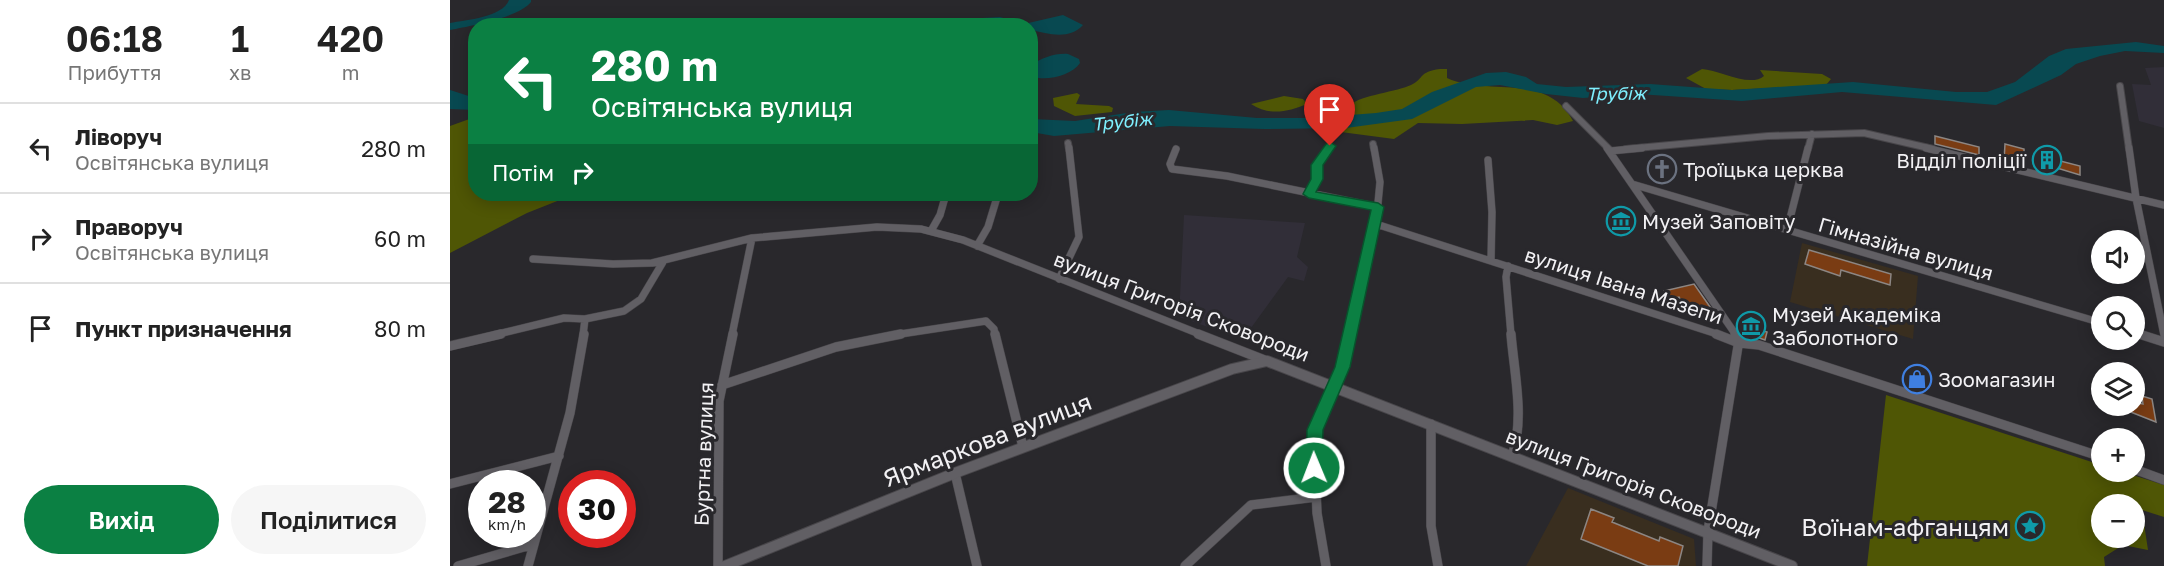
<!DOCTYPE html>
<html lang="uk">
<head>
<meta charset="utf-8">
<style>
	:root { --surface:#fff; --page:#f6f6f6; --text:#222; --muted:#767676; --line:#e0e0e0; --accent:#0b8043 }
	body { margin:0; font-family:"Golos Text",sans-serif; background:var(--page); color:var(--text); height:100vh; display:flex; flex-direction:column; font-size:22px; white-space:nowrap }
	* { box-sizing:border-box; margin:0 }
	p { font-size:20px; color:var(--muted) }
	.icon { flex:none; width:33px; height:33px; fill:none; stroke:currentColor; stroke-width:2; stroke-linecap:round; stroke-linejoin:round }
	.map { position:relative; flex:1; overflow:hidden }
	.details { display:flex; flex-direction:column; background:var(--surface); width:450px }
	.details>* { flex:none }
	.banner { position:absolute; left:18px; top:18px; width:570px; height:183px; border-radius:24px; box-shadow:0 3px 15px #0003; background:#0b8043; color:#fff; overflow:hidden }
	.buttons { position:absolute; left:1641px; top:230px; display:grid; gap:12px }
	.buttons a { display:grid; place-items:center; width:54px; height:54px; border-radius:50%; background:var(--surface); box-shadow:0 3px 15px #0003; font-size:30px }
	.speed { position:absolute; left:18px; top:470px; display:flex; gap:12px; font-size:30px; font-weight:700; text-align:center }
	.speed>* { display:grid; place-content:center; width:78px; height:78px; border-radius:50%; background:var(--surface); box-shadow:0 3px 15px #0003; line-height:1 }
	.speed small { font-size:15px; font-weight:400 }
	.speed .limit { border:9px solid #d22; background:#fff; color:#111 }
	.pin { position:absolute; display:grid; place-items:center; width:51px; height:51px; color:#fff; margin:-62px -26px; border-radius:50% 50% 50% 0; rotate:-45deg; box-shadow:0 0 6px #0007 }
	.pin .icon { rotate:45deg }
	.me { position:absolute; width:66px; margin:-33px; rotate:359deg; stroke-linejoin:round; filter:drop-shadow(0 0 4px #0008) }
	.turn { display:flex; align-items:center; gap:21px; height:126px; padding:0 24px; font-size:27px }
	.turn .icon { width:78px; height:78px; stroke-width:2.5 }
	.turn b { display:block; font-size:42px; line-height:51px }
	.then { display:flex; align-items:center; height:57px; padding:0 24px; background:#0003; gap:12px; font-size:22px }
	.eta { display:flex; justify-content:space-evenly; align-items:center; height:102px; text-align:center }
	.eta b { font-size:36px; font-weight:600; line-height:42px }
	.cta { display:flex; gap:12px; margin-top:auto; padding:12px 24px }
	.cta a { flex:1; height:69px; border-radius:36px; background:var(--accent); color:#fff; font-size:24px; font-weight:600; line-height:69px; text-align:center }
	.cta a+a { background:var(--page); color:var(--text) }
	ul { padding:0; list-style:none }
	li { display:flex; align-items:center; gap:18px; height:90px; padding:0 24px; border-top:2px solid var(--line) }
	li div { flex:1 }
	li b { display:block; font-size:22px }
	li em { font-style:normal }
	main { display:flex; flex:1; min-height:0 }
	.map>svg:first-child { display:block }
	.built { fill:#312e38 }
	.education { fill:#392e1f }
	.green { fill:#4f5605; fill-rule:evenodd }
	.water { fill:#084951 }
	.building { fill:#7a3c13; stroke:#8c8683; stroke-width:1.5 }
	.lines { fill:none; stroke-linecap:round; stroke-linejoin:round }
	.minor-far2-casing { stroke:#48464a; stroke-width:8 }
	.minor-far1-casing { stroke:#48464a; stroke-width:8 }
	.minor-casing { stroke:#48464a; stroke-width:10 }
	.tertiary-casing { stroke:#48464a; stroke-width:12 }
	.minor-far2 { stroke:#615f64; stroke-width:6 }
	.minor-far1 { stroke:#615f64; stroke-width:7 }
	.minor { stroke:#615f64; stroke-width:9 }
	.tertiary { stroke:#615f64; stroke-width:10 }
	.route { fill:#0b8043; stroke:#07532c; stroke-width:1.5 }
	.labels { text-anchor:middle; dominant-baseline:central; stroke-width:6; stroke-linejoin:round; paint-order:stroke }
	.far-water-label { font-size:18px; font-style:italic; fill:#7eeffe; stroke:#29282c }
	.poi-label { font-size:20px; fill:#f2f1f4; stroke:#29282c; text-anchor:start }
	.street-label { font-size:20px; fill:#f2f1f4; stroke:#29282c }
	.near-street-label { font-size:24px; fill:#f2f1f4; stroke:#29282c }
	.near-poi-label { font-size:24px; fill:#f2f1f4; stroke:#29282c; text-anchor:end }
</style>
</head>
<body>
<main>
<section class="details">
<div class="eta">
<div><b>06:18</b><p>Прибуття</p></div>
<div><b>1</b><p>хв</p></div>
<div><b>420</b><p>m</p></div>
</div>
<ul>
<li><svg class="icon" aria-label="left" viewBox="0 0 24 24"><path d="M17 20v-9H6M10 6l-5 5 5 5"/></svg><div><b>Ліворуч</b><p>Освітянська вулиця</p></div><em>280 m</em></li>
<li><svg class="icon" aria-label="right" viewBox="0 0 24 24"><path d="M7 20v-9h11M14 6l5 5-5 5"/></svg><div><b>Праворуч</b><p>Освітянська вулиця</p></div><em>60 m</em></li>
<li><svg class="icon" aria-label="arrive" viewBox="0 0 24 24"><path d="M6 21V4h12l-3 4 3 4H6"/></svg><div><b>Пункт призначення</b></div><em>80 m</em></li>
</ul>
<div class="cta"><a>Вихід</a><a>Поділитися</a></div>
</section>
<div class="map">
<svg width="1714" height="566" viewBox="0 0 1714 566">
	<rect width="100%" height="100%" fill="#29282c"/>
	<path class="built" d="M1714,67v61l-25,-7 -7,-37 19,1 -6,-17z
		M734,215l121,8 -8,34 11,10 -4,14 -16,-4 -45,62 -64,-22z"/>
	<path class="education" d="M1352,243l116,33 -5,63 -123,-37z
		M1118,488l126,51 2,27h-170z"/>
	<path class="green" d="M990,69h7v9c42,19 99,-7 126,43l-16,4 -24,-5 -71,4 -44,-1 -24,16 -76,-10 34,-14v-11c7,-8 47,-13 59,-19 14,-7 7,-13 29,-16z
		M1252,69c17,1 48,19 62,7l-4,-6 62,4 9,5 -5,6 -94,5 -26,-1 -20,-11z
		M627,93l3,2 -4,9 33,2 4,2 -1,4 -37,4 -21,-10 -1,-8z
		M834,96l19,3 4,5c-19,8 -38,12 -56,0z
		M25,117l1,77h99l-48,19 -77,40v-127z
		M1436,395l215,70 1,6h18l44,14v32l-22,-7 6,40 -25,-5 -19,12 1,9h-238zM1652,504h32v33h-32z"/>
	<path class="water" d="M59,0h22v2c-13,16 -61,24 -81,28v-7c16,-3 53,-6 59,-23z
		M613,15l20,10c-13,15 -35,9 -52,5l-1,-4 -66,-1 18,-7 18,-1 24,7z
		M1686,42l28,4v7l-39,-2 -25,5 -24,8 -15,11 -65,30 -154,-13 -100,9 -104,-7 -55,4 -37,-4 -46,-9 -24,2 -64,32 -66,9 -82,1 -94,-3 -116,10 -23,-4v-13l44,2 58,-9 36,-2 88,8h54l65,-5 26,-4 30,-17 54,-19 20,-1 20,5 11,7 29,3 84,-3 82,6 121,-8 103,10h31l28,-10 34,-26 17,-7z
		M618,54l11,5 1,4c-9,13 -35,19 -49,13v-11c11,-7 24,-12 37,-11z
		M0,90l25,8v12l-25,-1z"/>
	<path class="building" d="M1485,136l44,11v8l-44,-11z
		M1555,144l19,5v17l-20,-5z
		M1587,155l43,11v9l-43,-13z
		M1208,162l15,5 -6,10 -15,-5z
		M1359,250l82,24 -1,11 -49,-15 -1,6 -35,-12z
		M1244,284l21,30 -24,3 -12,-20 -10,2 -5,-8z
		M1303,320l7,10 7,2 -2,8 -14,-5 -9,-13z
		M1692,396l10,3 4,23 -38,-15 16,-2v-3l9,2z
		M1141,509l23,9 -2,4 47,19 1,-4 23,9 -5,20h-30l-67,-27z"/>
	<g class="lines">
		<g class="minor-far2-casing">
			<path id="minor-far2" d="M1670,86l9,63
				M1116,106l43,43
				M618,143l1,6
				M923,144l1,5
				M878,149l2,-3
				M1176,149l142,-13 96,-3 69,16
				M1358,149l4,-15"/>
		</g>
		<g class="minor-far1-casing">
			<path id="minor-far1" d="M1157,148l129,187
				M1476,148l238,57
				M1679,148l7,50 28,137
				M726,149l-6,15 2,5 55,7 151,31
				M1160,151l32,-3
				M1038,160l4,52 -1,49
				M1182,184l470,139
				M859,194l8,-15v-14l12,-17
				M926,224l344,111
				M1337,230l21,-82
				M481,231l9,-16 6,-21
				M527,246l11,-19 10,-33
				M83,259l80,5 39,-1 100,-25 125,-11 44,2 42,11 239,95
				M1058,266l-2,11 5,58
				M609,279l20,-42 -10,-89
				M1684,332l9,3
				M44,335l70,-17 21,1 39,-8 17,-12 22,-37
				M133,335l2,-16
				M282,335l20,-97
				M444,335l92,-14 8,8 1,6
				M900,335l26,-111 4,-42 -6,-34"/>
		</g>
		<g class="minor-casing">
			<path id="minor" d="M545,334l28,113
				M748,334l69,27
				M1061,334c3,38 14,85 1,122
				M1266,334l23,9 20,2 343,112
				M1689,334l25,8
				M0,346l51,-12
				M272,385l114,-38 65,-13
				M981,424v102l7,40
				M1684,469l30,11
				M505,473l22,93
				M0,484l109,-28
				M8,566l76,-22
				M78,566l42,-153 14,-79
				M268,566l1,-165 14,-67
				M735,566l66,-61 65,-8
				M876,566l-9,-53 -3,-76 8,-27 21,-43 8,-33
				M1257,566l1,-35 31,-191 -4,-6"/>
		</g>
		<g class="tertiary-casing">
			<path id="tertiary" d="M275,566l230,-93 277,-104 35,-8 525,205"/>
		</g>
		<use href="#minor-far2" class="minor-far2"/>
		<use href="#minor-far1" class="minor-far1"/>
		<use href="#minor" class="minor"/>
		<use href="#tertiary" class="tertiary"/>
	</g>
	<path class="route" d="M880,142l6,4 -13,19v14l-7,13 62,11 6,4 -34,160 -27,63 -1,38 -2,5h-12l-2,-5 1,-38 28,-63 36,-157 -62,-12 -6,-4 8,-15v-14l15,-21z"/>
	<defs>
		<g id="building-ring" transform="scale(1.5)"><circle r="9.5" fill="#29282c" stroke="#0f9aa8" stroke-width="1.5"/><path d="M-4-6H4V6H1V3H-1V6H-4ZM-2.5-4.3h1.7v1.8h-1.7ZM.8-4.3h1.7v1.8H.8ZM-2.5-1h1.7V.8h-1.7ZM.8-1h1.7V.8H.8Z" fill="#0f9aa8"/></g>
		<g id="church-ring" transform="scale(1.5)"><circle r="9.5" fill="#29282c" stroke="#6b7280" stroke-width="1.5"/><path d="M-1.2-6h2.4v3.5h3.3v2.4h-3.3V6h-2.4V-.1h-3.3v-2.4h3.3Z" fill="#6b7280"/></g>
		<g id="museum-ring" transform="scale(1.5)"><circle r="9.5" fill="#29282c" stroke="#0f9aa8" stroke-width="1.5"/><path d="M0-6L6-3V-2H-6V-3ZM-5-1h2V3h-2ZM-1-1h2V3h-2ZM3-1h2V3H3ZM-6 4H6V6H-6Z" fill="#0f9aa8"/></g>
		<g id="shop-ring" transform="scale(1.5)"><circle r="9.5" fill="#29282c" stroke="#3f7fe0" stroke-width="1.5"/><path d="M-5-2.5h2.3a2.7 3.5 0 0 1 5.4 0H5L5.5 6h-11ZM-1.5-2.5h3a1.5 2.3 0 0 0-3 0Z" fill="#3f7fe0"/></g>
		<g id="sight-ring" transform="scale(1.5)"><circle r="9.5" fill="#29282c" stroke="#0f9aa8" stroke-width="1.5"/><path d="M0-6L1.8-2.2L6-1.7L2.9 1.2L3.7 5.4L0 3.3L-3.7 5.4L-2.9 1.2L-6-1.7L-1.8-2.2Z" fill="#0f9aa8"/></g>
	</defs>
	<g fill-rule="evenodd">
		<use href="#building-ring" x="1597" y="160"/>
		<use href="#church-ring" x="1212" y="169"/>
		<use href="#museum-ring" x="1171" y="221"/>
		<use href="#museum-ring" x="1301" y="326"/>
		<use href="#shop-ring" x="1467" y="379"/>
		<use href="#sight-ring" x="1580" y="526"/>
	</g>
	<g class="labels">
		<g class="far-water-label">
			<text transform="translate(1166 93) rotate(-1)">Трубіж</text>
			<text transform="translate(672 121) rotate(-6)">Трубіж</text>
		</g>
		<g class="poi-label">
			<text x="1576" y="160" text-anchor="end">Відділ поліції</text>
			<text x="1233" y="169">Троїцька церква</text>
			<text x="1192" y="221">Музей Заповіту</text>
			<text x="1322" y="314">Музей Академіка<tspan x="1322" dy="23">Заболотного</tspan></text>
			<text x="1488" y="379">Зоомагазин</text>
		</g>
		<g class="street-label">
			<text transform="translate(1456 248) rotate(16)">Гімназійна вулиця</text>
			<text transform="translate(1174 285) rotate(18)">вулиця Івана Мазепи</text>
			<text transform="translate(732 306) rotate(21)">вулиця Григорія Сковороди</text>
			<text transform="translate(253 454) rotate(-88)">Буртна вулиця</text>
			<text transform="translate(1184 483) rotate(21)">вулиця Григорія Сковороди</text>
		</g>
		<g class="near-street-label">
			<text transform="translate(537 439) rotate(-21)">Ярмаркова вулиця</text>
		</g>
		<g class="near-poi-label">
			<text x="1559" y="526">Воїнам-афганцям</text>
		</g>
	</g>
</svg>
<div class="buttons">
<a><svg class="icon" aria-label="sound" viewBox="0 0 24 24"><path d="M4 9h4l5-4v14l-5-4H4zM17 9q2 3 0 6"/></svg></a>
<a><svg class="icon" aria-label="search" viewBox="0 0 24 24"><circle cx="10" cy="10" r="6"/><path d="M15 15l6 6"/></svg></a>
<a><svg class="icon" aria-label="layers" viewBox="0 0 24 24"><path d="M12 4l9 5-9 5-9-5zM3 14l9 5 9-5"/></svg></a>
<a>+</a>
<a>−</a>
</div>
<div class="speed"><div>28<small>km/h</small></div><div class="limit">30</div></div>
<div class="pin" style="left:880px;top:146px;background:#d93025"><svg class="icon" aria-label="arrive" viewBox="0 0 24 24"><path d="M6 21V4h12l-3 4 3 4H6"/></svg></div>
<svg class="me" style="left:864px;top:468px" viewBox="-20 -20 40 40"><circle r="17" fill="#0b8043" stroke="#fff" stroke-width="3"/><path d="M0-11L8 9 0 5-8 9z" fill="#fff"/></svg>
<div class="banner">
<div class="turn"><svg class="icon" aria-label="left" viewBox="0 0 24 24"><path d="M17 20v-9H6M10 6l-5 5 5 5"/></svg><div><b>280 m</b>Освітянська вулиця</div></div>
<div class="then">Потім<svg class="icon" aria-label="right" viewBox="0 0 24 24"><path d="M7 20v-9h11M14 6l5 5-5 5"/></svg></div>
</div>
</div>
</main>
</body>
</html>
